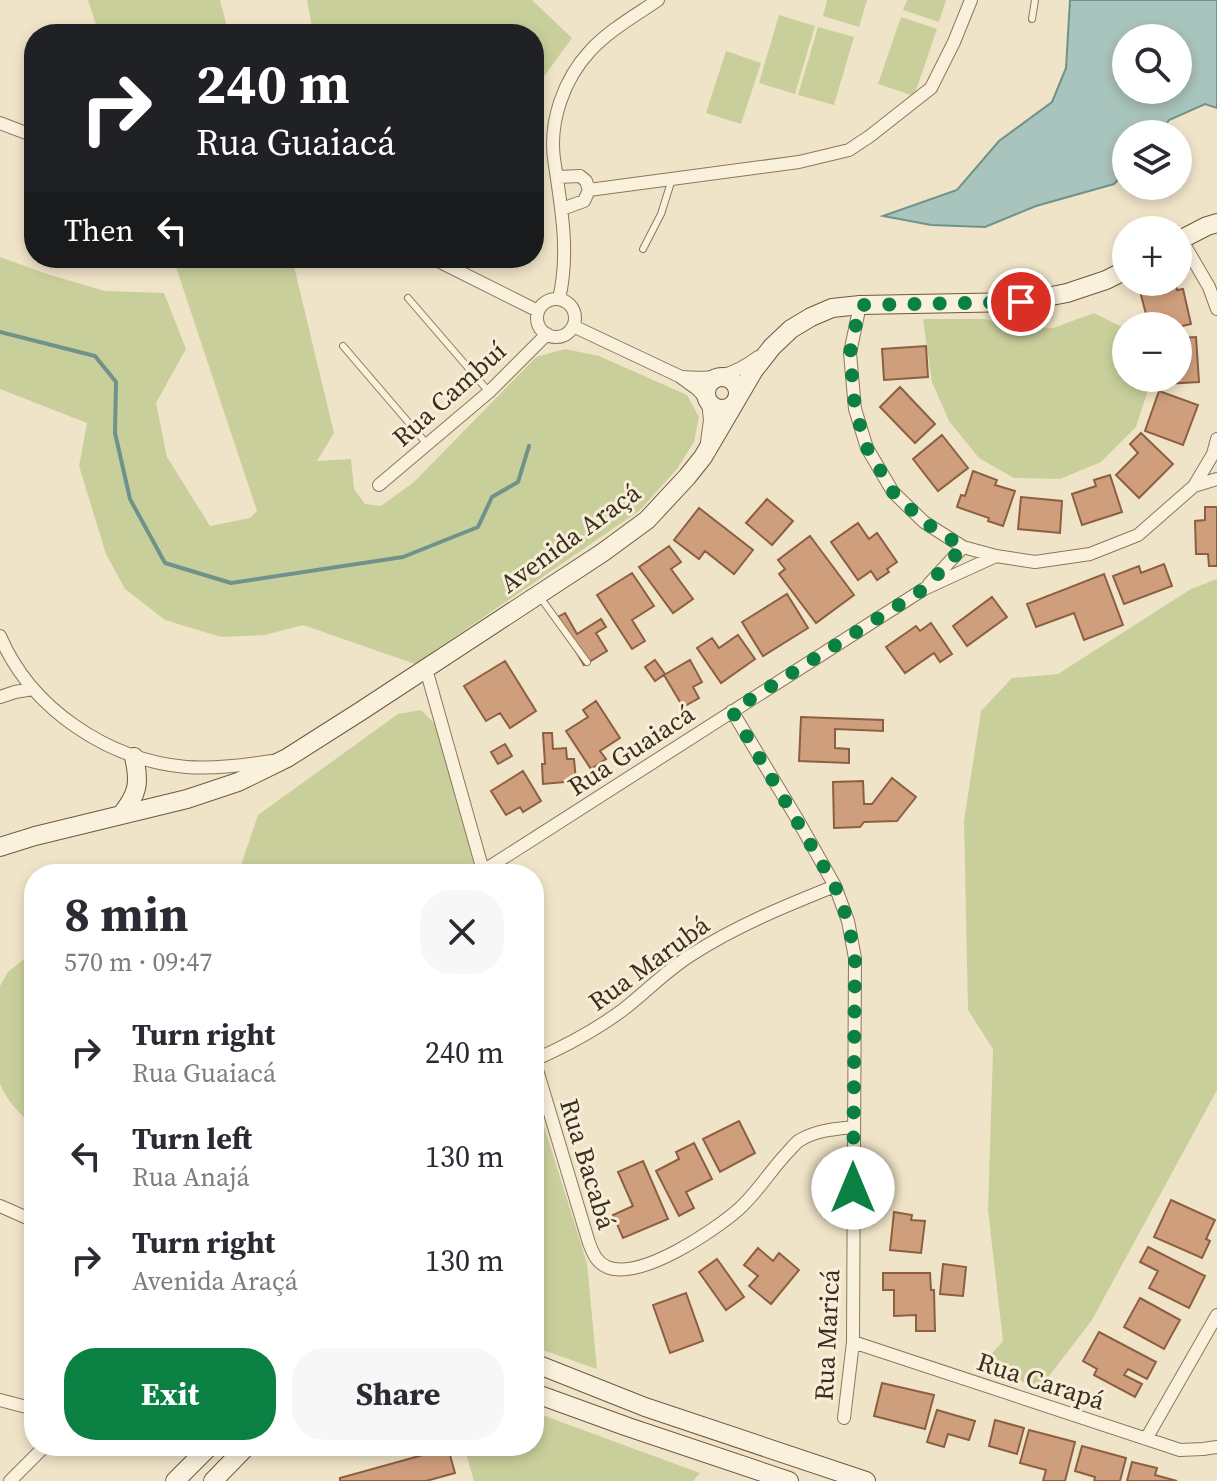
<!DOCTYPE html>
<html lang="en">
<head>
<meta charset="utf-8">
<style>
	:root { --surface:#fff; --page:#f7f7f7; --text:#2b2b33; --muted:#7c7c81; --accent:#0b8043 }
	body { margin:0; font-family:"Source Serif 4",serif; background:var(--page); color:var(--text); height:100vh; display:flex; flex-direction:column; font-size:30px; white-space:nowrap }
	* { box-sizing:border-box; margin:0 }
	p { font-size:26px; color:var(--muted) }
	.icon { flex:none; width:44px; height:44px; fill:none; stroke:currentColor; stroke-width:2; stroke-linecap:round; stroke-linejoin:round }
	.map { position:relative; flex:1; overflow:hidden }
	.details { position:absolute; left:24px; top:864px; width:520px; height:592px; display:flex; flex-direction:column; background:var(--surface); border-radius:32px; box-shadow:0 4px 12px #0003 }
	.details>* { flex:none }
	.top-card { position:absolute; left:24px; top:24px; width:520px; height:244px; border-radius:32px; box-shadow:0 4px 12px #0003; background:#202124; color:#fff; overflow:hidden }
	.controls { position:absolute; left:1112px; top:24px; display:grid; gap:16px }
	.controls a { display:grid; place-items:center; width:80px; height:80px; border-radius:50%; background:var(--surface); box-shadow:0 4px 12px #0003; font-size:40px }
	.pin { position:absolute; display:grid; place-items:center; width:68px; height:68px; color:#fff; margin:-34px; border:4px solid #fff; border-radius:50%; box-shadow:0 2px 8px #0007 }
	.me { position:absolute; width:88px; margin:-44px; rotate:0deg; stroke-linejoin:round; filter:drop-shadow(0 0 6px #0008) }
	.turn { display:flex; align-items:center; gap:28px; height:168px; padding:0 40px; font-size:36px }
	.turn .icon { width:104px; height:104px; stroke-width:2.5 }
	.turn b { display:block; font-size:56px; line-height:68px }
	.then { display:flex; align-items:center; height:76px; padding:0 40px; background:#0003; gap:16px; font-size:30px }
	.round { display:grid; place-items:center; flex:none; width:84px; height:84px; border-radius:32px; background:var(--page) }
	.headline { display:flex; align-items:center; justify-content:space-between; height:136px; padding:0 40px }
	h1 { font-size:48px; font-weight:700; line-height:60px }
	.action { display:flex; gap:16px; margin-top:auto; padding:16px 40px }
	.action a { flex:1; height:92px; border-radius:32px; background:var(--accent); color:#fff; font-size:32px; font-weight:700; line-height:92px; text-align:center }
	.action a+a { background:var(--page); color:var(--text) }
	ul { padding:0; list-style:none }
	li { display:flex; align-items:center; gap:24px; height:104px; padding:0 40px }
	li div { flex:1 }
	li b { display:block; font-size:30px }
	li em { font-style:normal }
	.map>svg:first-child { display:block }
	.green { fill:#c9cf9b }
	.water { fill:#a9c4bc; stroke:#6f938a; stroke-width:2; fill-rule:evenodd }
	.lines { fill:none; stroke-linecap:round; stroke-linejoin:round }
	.stream { stroke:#6f938a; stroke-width:4 }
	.building { fill:#cf9f7d; stroke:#8d5f41; stroke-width:2 }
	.lane-casing { stroke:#8d765c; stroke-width:8 }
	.street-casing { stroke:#8d765c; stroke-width:14 }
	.secondary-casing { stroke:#6f573f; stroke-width:20 }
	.lane { stroke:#faf1dc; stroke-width:6 }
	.street { stroke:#faf1dc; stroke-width:12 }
	.secondary { stroke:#faf1dc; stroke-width:18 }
	.route { stroke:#0b8043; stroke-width:14; stroke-dasharray:0 25.2 }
	.labels { text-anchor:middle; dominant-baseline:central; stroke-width:6; stroke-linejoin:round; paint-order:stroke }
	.street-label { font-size:26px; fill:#3d2e20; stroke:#f7eed8 }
</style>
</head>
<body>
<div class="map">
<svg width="1217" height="1481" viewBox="0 0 1217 1481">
	<rect width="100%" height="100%" fill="#f0e4c8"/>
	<path class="green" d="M88,0h132l9,34h-130z
		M307,0h225l40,38 -38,52v-56h-240l18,-7z
		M827,0h40l-8,27 -36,-11z
		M907,0h39l-7,22 -36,-12z
		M779,15l36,11 -20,68 -36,-11z
		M901,17l36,12 -23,67 -36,-12z
		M818,27l36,10 -20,68 -36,-10z
		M726,51l35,12 -20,61 -35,-11z
		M0,257l47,17 58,17 59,2 22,56 -30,54 11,54 43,69 40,-8 7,-7 -84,-253h119l42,175 -17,28 34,-2 3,30 11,15 16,2 33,-24 122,-125 29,-8 34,7 88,39 12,22 -5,25 -17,27 -38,42 -224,153 -112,-39 -38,10 -44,2 -56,-17 -40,-31 -19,-35 -27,-88 8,-43 -87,-34z
		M1094,313l32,16v49h22l1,9 -13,40 -35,35 -41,17 -46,-1 -35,-20 -30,-37 -17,-39 -9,-63h62l25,7 43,2z
		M1217,579v511l-125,230 -52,68 -60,-21 23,-26 -15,-131 5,-161 -25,-39 -4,-189 17,-110 31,-33 46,-4 133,-85z
		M421,710l14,14 42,150h-239l20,-59 140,-101z
		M34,951v173c-14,-8 -28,-25 -34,-40v-98l8,-14z
		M534,1103l3,1 50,159 10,106 -63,-22z
		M534,1412l166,61 -7,8h-219l-10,-35h70z"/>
	<path class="water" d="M1070,0h147v108l-12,-4 -36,16 -9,14h-34v38l-12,12 -78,22 -51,21 -54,-2 -48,-9 74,-26 42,-49 53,-39 14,-34zM1126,38h52v52h-52z"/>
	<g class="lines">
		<path class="stream" d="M0,332l95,24 21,26 -1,51 15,66 35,64 66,20 172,-26 75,-30 14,-30 26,-15 11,-36"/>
	</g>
	<path class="building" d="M1163,282h12l2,8 6,-1 8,35 -13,3 -29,-1 -9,-35 24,-6z
		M1196,337l3,45 -34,2v-6h13v-40z
		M926,346l2,31 -44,3 -2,-31z
		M900,387l35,37 -20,19 -35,-36z
		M1159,391l39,14 -15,40 -38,-14z
		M1141,433l32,31 -34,34 -23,-23 22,-22 -8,-9z
		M942,435l26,33 -30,23 -25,-32z
		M973,471l24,9 -2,5 20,6 -12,35 -15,-5 1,-3 -32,-11 4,-12 4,1z
		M1110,475l12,37 -40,13 -10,-31 24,-8 -2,-6z
		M1021,497l41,4 -2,32 -42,-4z
		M767,499l26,22 -21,24 -26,-22z
		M1205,507h12v59h-8l-1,-12h-12l-1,-33 10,-1z
		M699,508l54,42 -19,24 -29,-23 -6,8 -25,-19z
		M858,523l11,16 8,-6 20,29 -10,7 2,3 -12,8 -6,-9 -13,9 -27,-38z
		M810,536l44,59 -38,28 -37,-49 6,-5 -7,-9z
		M669,546l12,16 -10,7 22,30 -20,14 -34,-46z
		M1164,564l8,22 -48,18 -11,-28 26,-10 2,7z
		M632,573l22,33 -22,14 13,21 -13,8 -35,-54z
		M1104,574l19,51 -39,15 -10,-27 -38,14 -9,-23z
		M787,594l21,34 -45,28 -21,-34z
		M992,597l15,20 -40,29 -14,-20z
		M565,613l12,21 24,-15 5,8 -10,6 11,18 -23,14 -28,-47z
		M931,623l21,31 -12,8 -6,-9 -29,20 -19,-26 30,-21 4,5z
		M738,635l17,24 -34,24 -24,-35 15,-10 7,10z
		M655,660l10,14 -10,7 -10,-14z
		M690,660l12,22 -9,5 6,11 -16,9 -19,-32z
		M505,661l31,50 -26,17 -10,-15 -14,8 -22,-35z
		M596,701l24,37 -20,13 6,8 -15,10 -25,-38 22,-14 -5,-7z
		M801,717l82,3v11l-48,-2v19l14,1v14l-50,-2z
		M543,733h9l1,16 13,-1 1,11h7l2,22 -33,3 -1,-20h3z
		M505,744l7,12 -14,8 -7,-12z
		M523,771l18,30 -18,11 -3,-5 -14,8 -15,-24z
		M892,778l24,19 -19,24 -33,1 -4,5 -26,1 -1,-46 30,-1 1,23h8z
		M739,1121l16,32 -35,19 -17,-33z
		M694,1143l18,36 -26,13 8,16 -15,8 -23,-45 23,-12 -3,-7z
		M643,1161l25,58 -45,19 -10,-23 20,-9 -15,-34z
		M1171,1200l44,20 -9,19 4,2 -8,17 -48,-21z
		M894,1212l18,3 -1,5 14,1 -4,32 -31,-3z
		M1148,1247l57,29 -16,32 -40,-20 9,-17 -18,-9z
		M758,1248l15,13 6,-8 20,17 -28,34 -22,-18 9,-10 -14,-11z
		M717,1259l27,38 -18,13 -27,-38z
		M943,1264l23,3 -3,29 -23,-2z
		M883,1273h47l1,17h3l1,41h-19v-16l-22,1v-26h-11z
		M686,1293l17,48 -33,12 -17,-48z
		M1140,1298l40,22 -16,29 -40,-22z
		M1099,1332l57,30 -9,17 -19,-10 -4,6 18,9 -7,13 -41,-22 3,-6 -14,-8z
		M882,1383l52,12 -9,34 -51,-13z
		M937,1410l38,11 -6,19 -21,-6 -4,13 -17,-5z
		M995,1420l29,8 -7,26 -28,-8z
		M1029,1430l46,12 -10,39h-22l3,-11 -26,-7z
		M1082,1446l44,12 -6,23h-26l1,-4 -20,-6z
		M448,1448l7,25 -29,8h-86v-3z
		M1132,1462l25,6 -2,7 22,6h-50z"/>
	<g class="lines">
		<g class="lane-casing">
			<path id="lane" d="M1032,19l3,-19
				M643,249l18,-35 11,-35
				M408,298l81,94
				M343,346l84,98
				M540,597l47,65"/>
		</g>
		<g class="street-casing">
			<path id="street" d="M0,123l34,13
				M558,177l22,-1 6,5 3,9 -5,11 -22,8
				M589,190l210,-28 50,-12 21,-14 61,-48 23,-46 17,-42
				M1181,239l28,48 8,22
				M432,258l106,53
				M559,299c11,-47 2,-93 -5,-140 -5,-38 10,-80 36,-108 18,-20 46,-36 68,-51
				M537 318a19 19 0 1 1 38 0a19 19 0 1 1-38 0Z
				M860,305l-10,48 5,56 12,39 26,44 31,30 39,25 33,9 39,6 55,-8 48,-19 56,-49 19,-32 4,-15
				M573,326l106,50 18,13 11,12 2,19 -3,22
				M682,377c31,3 51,-1 76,-20
				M379,485l110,-93 58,-58
				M1194,486l23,-7
				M929,584l34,-37
				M0,636c31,73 108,124 186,131 29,2 58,-2 86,-6
				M426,669l58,205
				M0,697l15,-5 18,-3
				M732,711l64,106 39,69 13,35 7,37 -2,384 -9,76
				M483,871l441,-282 72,-33
				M835,886c-50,20 -99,40 -144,69 -24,15 -44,36 -67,54 -28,21 -58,37 -90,51l55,183c4,10 7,19 18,24 33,14 107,-36 132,-58 18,-16 31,-38 48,-56 4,-4 8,-10 13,-13 17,-10 35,-11 54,-13
				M0,1206l34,15
				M853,1342l327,108 23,-1 14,-2
				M0,1400l34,9
				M1146,1439l71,-124
				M10,1481l35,-35"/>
		</g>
		<g class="secondary-casing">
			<path id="secondary" d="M1178,241l29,-15 10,-3
				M706 393a16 16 0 1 1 32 0a16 16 0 1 1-32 0Z
				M121,815c17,-21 19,-32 13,-58
				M0,847l35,-11 152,-37 51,-17 49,-24 74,-47 241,-158 45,-33 40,-43 16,-20 51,-87 18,-23 19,-18 20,-12 21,-9 28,-3 161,-3 46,-9 39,-13 20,-10
				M534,1363l111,44 221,74
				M534,1393l94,34 161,54
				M175,1481l35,-35
				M213,1481l34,-35"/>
		</g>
		<use href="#lane" class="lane"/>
		<use href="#street" class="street"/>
		<use href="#secondary" class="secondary"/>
	</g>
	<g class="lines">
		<path class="route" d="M853,1188l2,-230 -7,-37 -13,-35 -103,-175 192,-122 39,-42 -39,-25 -31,-30 -26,-44 -12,-39 -5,-56 10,-48 161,-3"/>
	</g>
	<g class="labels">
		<g class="street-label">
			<text transform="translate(449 394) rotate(-42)">Rua Cambuí</text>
			<text transform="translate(570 538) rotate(-36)">Avenida Araçá</text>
			<text transform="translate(631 750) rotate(-33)">Rua Guaiacá</text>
			<text transform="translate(649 963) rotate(-36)">Rua Marubá</text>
			<text transform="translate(588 1164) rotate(73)">Rua Bacabá</text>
			<text transform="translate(827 1335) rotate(-87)">Rua Maricá</text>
			<text transform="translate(1041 1381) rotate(18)">Rua Carapá</text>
		</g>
	</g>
</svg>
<div class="controls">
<a><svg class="icon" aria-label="search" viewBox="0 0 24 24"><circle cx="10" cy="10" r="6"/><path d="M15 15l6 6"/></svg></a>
<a><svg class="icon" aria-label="layers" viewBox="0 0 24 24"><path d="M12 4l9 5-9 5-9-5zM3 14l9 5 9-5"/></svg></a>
<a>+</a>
<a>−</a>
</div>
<div class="pin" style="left:1021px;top:302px;background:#d93025"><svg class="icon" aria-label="arrive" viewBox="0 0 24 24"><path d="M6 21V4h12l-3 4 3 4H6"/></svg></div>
<svg class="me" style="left:853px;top:1188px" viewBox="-20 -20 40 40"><circle r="19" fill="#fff"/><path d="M0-13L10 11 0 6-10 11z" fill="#0b8043"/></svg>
<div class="top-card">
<div class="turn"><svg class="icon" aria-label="right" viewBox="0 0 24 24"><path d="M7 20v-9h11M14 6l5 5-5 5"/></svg><div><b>240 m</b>Rua Guaiacá</div></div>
<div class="then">Then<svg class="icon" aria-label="left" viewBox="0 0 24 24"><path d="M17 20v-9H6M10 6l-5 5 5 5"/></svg></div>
</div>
<section class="details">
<div class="headline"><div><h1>8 min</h1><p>570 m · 09:47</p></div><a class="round"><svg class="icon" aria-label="close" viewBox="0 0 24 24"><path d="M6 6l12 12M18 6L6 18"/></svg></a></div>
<ul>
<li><svg class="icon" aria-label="right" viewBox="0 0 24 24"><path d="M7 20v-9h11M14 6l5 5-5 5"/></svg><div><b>Turn right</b><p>Rua Guaiacá</p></div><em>240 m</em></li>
<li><svg class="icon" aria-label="left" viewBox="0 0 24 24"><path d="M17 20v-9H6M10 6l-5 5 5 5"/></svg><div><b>Turn left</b><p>Rua Anajá</p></div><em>130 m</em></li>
<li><svg class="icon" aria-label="right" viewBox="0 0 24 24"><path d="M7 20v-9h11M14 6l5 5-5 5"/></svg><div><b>Turn right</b><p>Avenida Araçá</p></div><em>130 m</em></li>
</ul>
<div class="action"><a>Exit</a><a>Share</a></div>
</section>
</div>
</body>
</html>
